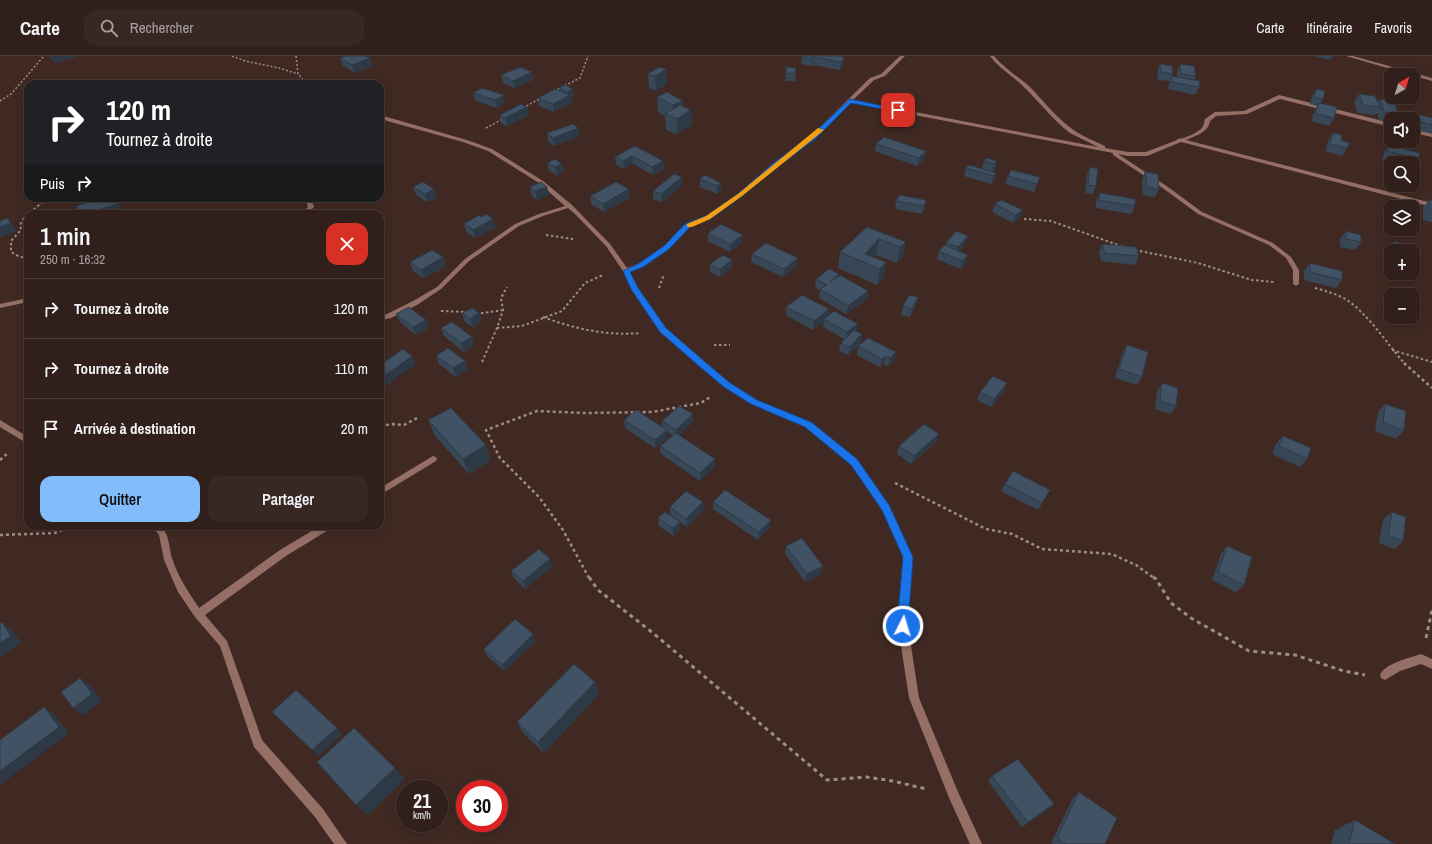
<!DOCTYPE html>
<html lang="fr">
<head>
<meta charset="utf-8">
<style>
	:root { --surface:#301f1a; --page:#382723; --text:#f1f3f6; --muted:#a8a2a2; --line:#4b3d39; --accent:#82bcfa }
	body { margin:0; font-family:"Archivo Narrow",sans-serif; background:var(--page); color:var(--text); height:100vh; display:flex; flex-direction:column; font-size:15px; white-space:nowrap }
	* { box-sizing:border-box; margin:0 }
	p { font-size:13px; color:var(--muted) }
	.icon { flex:none; width:22px; height:22px; fill:none; stroke:currentColor; stroke-width:2; stroke-linecap:round; stroke-linejoin:round }
	.map { position:relative; flex:1; overflow:hidden }
	.panel { position:absolute; left:24px; top:154px; width:360px; height:320px; display:flex; flex-direction:column; background:var(--surface); border-radius:12px; box-shadow:0 2px 10px #0003,0 0 0 1px var(--line) }
	.panel>* { flex:none }
	.hud { position:absolute; left:24px; top:24px; width:360px; height:122px; border-radius:12px; box-shadow:0 2px 10px #0003,0 0 0 1px var(--line); background:#202124; color:#fff; overflow:hidden }
	.needle { width:26px; rotate:39deg }
	.tools { position:absolute; left:1384px; top:12px; display:grid; gap:8px }
	.tools a { display:grid; place-items:center; width:36px; height:36px; border-radius:8px; background:var(--surface); box-shadow:0 2px 10px #0003,0 0 0 1px var(--line); font-size:20px }
	.speed { position:absolute; left:396px; top:724px; display:flex; gap:8px; font-size:20px; font-weight:700; text-align:center }
	.speed>* { display:grid; place-content:center; width:52px; height:52px; border-radius:50%; background:var(--surface); box-shadow:0 2px 10px #0003,0 0 0 1px var(--line); line-height:1 }
	.speed small { font-size:10px; font-weight:400 }
	.speed .limit { border:6px solid #d22; background:#fff; color:#111 }
	.pin { position:absolute; display:grid; place-items:center; width:34px; height:34px; color:#fff; margin:-17px; border-radius:8px; box-shadow:0 2px 6px #0006 }
	.me { position:absolute; width:44px; margin:-22px; rotate:5deg; stroke-linejoin:round; filter:drop-shadow(0 0 3px #0008) }
	.turn { display:flex; align-items:center; gap:14px; height:84px; padding:0 16px; font-size:18px }
	.turn .icon { width:52px; height:52px; stroke-width:2.5 }
	.turn b { display:block; font-size:28px; line-height:34px }
	.then { display:flex; align-items:center; height:38px; padding:0 16px; background:#0003; gap:8px; font-size:15px }
	.round { display:grid; place-items:center; flex:none; width:42px; height:42px; border-radius:12px; background:var(--page) }
	.summary { display:flex; align-items:center; justify-content:space-between; height:68px; padding:0 16px }
	h1 { font-size:24px; font-weight:600; line-height:30px }
	.button { display:flex; gap:8px; margin-top:auto; padding:8px 16px }
	.button a { flex:1; height:46px; border-radius:12px; background:var(--accent); color:#111; font-size:16px; font-weight:600; line-height:46px; text-align:center }
	.button a+a { background:var(--page); color:var(--text) }
	ul { padding:0; list-style:none }
	li { display:flex; align-items:center; gap:12px; height:60px; padding:0 16px; border-top:1px solid var(--line) }
	li div { flex:1 }
	li b { display:block; font-size:15px }
	li em { font-style:normal }
	header { display:flex; align-items:center; gap:24px; box-sizing:border-box; height:56px; padding:0 20px; background:var(--surface); border-bottom:1px solid var(--line) }
	header strong { font-size:19px }
	nav { display:flex; gap:22px; margin-inline-start:auto; font-size:14px }
	.search { width:280px; height:36px; background:var(--page); display:flex; align-items:center; gap:10px; box-sizing:border-box; padding:0 14px; border-radius:12px; color:var(--muted); font-size:15px }
	.map>svg:first-child { display:block }
	.lines { fill:none; stroke-linecap:round; stroke-linejoin:round }
	.path-far3 { stroke:#9f8c87; stroke-width:1.5; stroke-dasharray:2 2; stroke-linecap:butt }
	.path-far2 { stroke:#9f8c87; stroke-width:2; stroke-dasharray:2.5 2.5; stroke-linecap:butt }
	.path-far1 { stroke:#9f8c87; stroke-width:2.5; stroke-dasharray:3 3; stroke-linecap:butt }
	.path { stroke:#9f8c87; stroke-width:3; stroke-dasharray:4 4; stroke-linecap:butt }
	.street { fill:#956f65; fill-rule:evenodd }
	.wall { fill:#384756 }
	.shaded-wall { fill:#2e3946 }
	.building { fill:#415264; stroke:#2e3946 }
	.route { fill:#1a73e8; stroke:#114b97 }
	.slow { fill:#f59e0b }
</style>
</head>
<body>
<header>
<strong>Carte</strong>
<div class="search"><svg class="icon" aria-label="search" viewBox="0 0 24 24"><circle cx="10" cy="10" r="6"/><path d="M15 15l6 6"/></svg>Rechercher</div>
<nav><a>Carte</a><a>Itinéraire</a><a>Favoris</a></nav>
</header>
<div class="map">
<svg width="1432" height="788" viewBox="0 0 1432 788">
	<rect width="100%" height="100%" fill="#402923"/>
	<g class="lines">
		<path class="path-far3" d="M232,0l13,5 34,7 19,6
			M296,0l2,18 9,10
			M554,35l26,-13 8,-22
			M0,45l11,-7 33,-38
			M523,52l18,-10
			M486,72l17,-9"/>
		<path class="path-far2" d="M1024,163l27,2 70,25
			M546,179l27,4
			M1135,194l63,13 54,17 22,2
			M28,202l-8,-1 -9,-5v-11l10,-11 -1,-5 4,-7 23,-20
			M659,232l5,-14
			M1315,232c11,3 22,6 32,12 23,16 40,44 58,64
			M441,255l25,1
			M476,258l27,-4
			M543,261c32,12 64,19 98,16
			M497,272l25,-2 40,-15 23,-28 18,-8
			M714,289h16
			M1392,294l40,12
			M482,306l15,-34 6,-18 -2,-12 6,-11"/>
		<path class="path-far1" d="M1404,307l28,25
			M380,370l13,-2 11,1 15,-8
			M0,404l8,-7
			M895,427l91,46 26,5 30,15 70,5 24,11 18,13
			M0,479l55,-2 17,-7
			M589,522l-26,-48 -24,-33 -39,-39 -14,-28 51,-19 47,2 68,-1 49,-9 9,-6"/>
		<path class="path" d="M589,521l9,13 55,43 174,147 39,-3 27,4 33,8
			M1153,521l3,2 15,24 20,15 58,33 46,4 49,16 21,4
			M1426,582l6,-28"/>
		<path class="street" d="M900,0h5l-20,20 -11,4 -21,20 245,47c-9,-5 -19,-9 -28,-14 -17,-13 -29,-29 -44,-44 -12,-12 -26,-20 -36,-33h4c10,12 23,20 35,30 15,15 28,33 46,45 9,6 20,10 30,15v2l23,4h18l31,-12v-1c7,0 20,-6 25,-11 2,-3 2,-6 3,-9l10,-7 29,-1 35,-16 112,28v4l-111,-28 -33,15 -31,2 -6,5c-1,11 -15,15 -24,19l246,63v4l-251,-65 -34,14h-19l-10,-2 50,33 34,25 71,31 18,14 8,13v14l-3,2 -3,-2v-14l-7,-12 -17,-13 -71,-31 -34,-25 -51,-34v-2l-262,-50 -35,34 -37,27 -37,32 -32,23 -20,8 -22,22 -26,17 -12,6 8,17 27,39 65,55 27,17 54,23 46,37 31,46 24,51 -4,69 11,72 39,94 24,52h-12l-20,-44 -41,-102 -11,-72 6,-69 -22,-47 -31,-46 -46,-37 -54,-23 -27,-17 -63,-55 -29,-43 -9,-18 -17,-25 -32,-33 -6,-5 -25,8 -24,10 -50,35 -28,28 -24,16 -26,13 -11,2v-4l7,-2 26,-13 24,-14 28,-28 50,-35 24,-10 26,-8 -26,-23 -51,-32 -25,-9 -83,-23v-4l87,25 25,9 51,32 29,24 38,39 17,24 11,-4 26,-17 22,-22 20,-8 32,-23 37,-32 37,-27 58,-57 11,-4z
			M1346,0h7l79,22v3z
			M1413,73l19,4v4l-19,-4z
			M309,142h6l-3,3 2,6 -7,7h-6l7,-7 -2,-6z
			M28,242v4l-28,6v-4z
			M0,364l28,17v7l-28,-17z
			M433,400l3,1 1,2 -1,2 -56,34v-7z
			M152,470h9c10,11 7,22 12,35 6,17 16,32 26,47l81,-58 40,-24h11l-1,3 -44,27 -81,59 22,26 35,99 61,69 24,35h-13l-19,-27 -61,-70 -34,-101 -25,-29 -17,-25 -14,-32 -5,-25z
			M1421,598l11,5v10l-11,-5 -21,7 -15,9 -4,-2 -1,-3c5,-12 30,-17 41,-21z"/>
	</g>
	<path class="wall" d="M50,0h28l-22,7 -4,-4z
		M1313,0h20l-3,4z
		M802,1h42l-1,7 -3,6 -27,-5 -1,1 -11,-2z
		M340,2h30l2,8 -17,7 -13,-8z
		M1160,8l13,10 -3,7 -12,-1 -1,-8z
		M1180,8l16,12 -2,4 5,7 -4,8 -27,-6 1,-5 3,-8 5,1v-6z
		M659,11l8,17 -11,7 -7,-3 -1,-14z
		M786,11l10,1 -1,13h-10z
		M501,19l32,5 -19,8 -11,-5z
		M565,29l9,12 -4,1 1,5 -17,9 -15,-6 -1,-8 22,-7 -1,-3z
		M1317,33l6,10 -2,4 13,15 -5,8 -18,-5 4,-11 2,-4 -7,-2 2,-8z
		M473,37l32,10 -8,5 -22,-8z
		M1359,38l19,8 2,-3 18,15 -3,5h-4v3l-12,-2 -2,-7 -2,2 -17,-2 -4,-11z
		M657,41l34,13 1,15 -15,9 -11,-4 -1,-14 -7,-4z
		M527,51l2,8 -22,11 -6,-3 -1,-8z
		M1413,57l19,5v16l-19,-5v-10h-4z
		M900,60l15,4 -9,7 -7,-3z
		M578,72l2,8 -26,10 -6,-5 -1,-8z
		M1333,77l14,15 -5,8 -17,-5 3,-10z
		M876,88l50,7 -2,8 -7,7 -42,-15z
		M1389,89l29,14 -5,7v-3h-15l-16,-4 2,-6z
		M635,90l28,15 1,8 -11,6 -20,-11 -9,5 -8,-4 -1,-8z
		M984,105h13l-2,8 -2,3 3,1 -2,8 -3,3 -27,-8 2,-8h16z
		M547,107l15,1 2,8 -7,3 -8,-4z
		M1090,111l6,19 -3,8 -8,-1 2,-18z
		M1145,116l14,17 -4,8 -12,-2 -1,-15z
		M705,119l16,16 -4,3 -17,-7v-8z
		M1008,120l32,1 -6,15 -29,-8z
		M682,129l-20,17 -9,-3v-8z
		M413,131l24,10 -10,5 -11,-7z
		M530,131h17l2,8 -12,5 -6,-5z
		M1100,137l35,13 -4,8 -35,-6v-7z
		M590,140l40,1 -26,15 -13,-8z
		M926,144l-2,8 -2,6 -27,-5 1,-8z
		M1001,144l19,18 -7,5 -21,-11 3,-8z
		M1429,144h3v22l-9,-2v-12z
		M464,168l32,3 -21,11 -9,-6z
		M867,171l39,15 -4,15 -5,6 -21,-8 -2,2 12,5 -3,16 -6,7 -39,-17 2,-16z
		M1346,175l15,11 -6,8 -15,-3v-8z
		M708,177l35,2 -1,8 -12,9 -22,-11z
		M968,180l-3,8 -6,8 9,3 -3,9 -5,5 -23,-10 2,-8 7,-5v-3z
		M1394,185l14,8 -2,2h-15v4l-3,-1v-4z
		M1102,188l37,12 -4,9 -34,-4 -2,-9z
		M752,198l46,4 -1,8 -14,11 -32,-15z
		M443,201l3,9 -22,12 -11,-7 -3,-9z
		M1310,207l32,17 -6,8 -32,-8v-9z
		M710,208l22,4 -12,9 -10,-5z
		M838,221l30,14 -1,8 -21,15 -27,-16 1,-8 -5,-2 1,-9z
		M918,241l-2,8 -6,12 -9,-2 2,-9z
		M786,251l42,9 29,15 4,11 -13,13 -9,-4 2,-8 3,-4 -21,-12 1,-6 -11,9 -27,-15z
		M462,257h17l3,8 -9,6 -8,-5z
		M396,258l33,14 -13,7 -16,-13z
		M441,272l31,9 2,8 -10,7 -20,-16z
		M868,282l26,23 -6,5 -4,-2 -4,3 -23,-12 1,-9z
		M1127,289l15,32 -5,8 -22,-7 7,-24z
		M436,300l29,5 3,8 -12,8 -17,-13z
		M1162,327l14,23 -5,8 -16,-5 2,-17z
		M1004,335l-13,16 -14,-7 3,-8z
		M1385,348l19,26 -8,9 -21,-8 3,-19z
		M428,364l58,25 5,15 -22,14 -34,-38z
		M624,364l38,7v-6l31,1 -14,13 36,24v8l-15,14 -39,-27 -1,-8 13,-10 -6,-4v6l-12,10 -30,-20z
		M1283,380l24,23 -7,8 -28,-13 4,-10z
		M936,386l-25,22 -14,-10 2,-8z
		M1005,428l45,6 -12,20 -37,-19z
		M713,446l57,25 -12,13 -45,-31z
		M670,451l34,3 -17,17 -17,-12z
		M1392,456l11,29 -9,8 -15,-6 4,-24z
		M658,462l22,4v7l-7,7 -14,-10z
		M786,490l35,28 -16,8 -20,-28z
		M1227,490l17,39 -8,7 -24,-12 9,-26z
		M552,511l-27,22 -11,-11 -3,-7z
		M536,585l-31,30 -18,-15 -3,-7z
		M595,626l4,12 -55,59 -21,-20 -6,-11z
		M992,720l57,33 -27,18 -34,-46z
		M1079,736l26,52h-52l-2,-1 22,-45z
		M1355,764l40,24h-64l4,-14z"/>
	<path class="shaded-wall" d="M51,0h27l-22,7z
		M813,1v8l-1,1v-7z
		M844,1l-1,7 -3,6 1,-8z
		M370,2l2,8 -17,7 -3,-8z
		M667,13v15l-11,7 -1,-15z
		M532,16l1,8 -19,8 -1,-7z
		M573,33l1,8 -4,1 1,5 -17,9 -1,-8 14,-7v-5z
		M504,39l1,8 -8,5 -2,-8z
		M683,45v14l8,-5 1,15 -15,9v-15l-3,-1 -1,-13z
		M527,51l2,8 -22,11 -2,-8z
		M917,57l-2,7 -9,7 2,-8z
		M578,72l2,8 -26,10 -1,-8z
		M926,95l-2,8 -7,7 2,-8z
		M632,100l1,8 -9,5 -1,-8z
		M663,105l1,8 -11,6 -1,-8z
		M997,105l-2,8 -2,3 2,-8z
		M562,108l2,8 -7,3 -2,-8z
		M380,113l3,7 -3,1z
		M996,117l-2,8 -3,3 3,-8z
		M682,121v8l-20,17 -1,-8z
		M721,127v8l-4,3v-8z
		M547,131l2,8 -12,5 -2,-9z
		M434,133l3,8 -10,5 -2,-8z
		M629,133l1,8 -26,15 -1,-8z
		M115,142h1l3,4 4,10 -7,2h-32z
		M926,144l-2,8 -2,6 2,-8z
		M1023,154l-3,8 -7,5 3,-8z
		M493,163l3,8 -21,11 -2,-8z
		M11,167l6,8 -17,7v-11z
		M743,179l-1,8 -12,9v-8z
		M968,180l-3,8 -9,12 2,-9z
		M879,183l-3,16 -8,9 -3,-10z
		M906,186l-4,15 -5,6 3,-16z
		M968,199l-3,9 -5,5 2,-8z
		M443,201l3,9 -22,12 -3,-8z
		M798,202l-1,8 -14,11 1,-8z
		M732,204v8l-12,9v-8z
		M886,206l-3,16 -6,7 3,-16z
		M868,235l-1,8 -21,15 2,-8z
		M918,241l-2,8 -6,12 2,-8z
		M829,253l-1,8 -4,2v2l-11,9 1,-9z
		M479,257l3,8 -9,6 -3,-8z
		M426,264l3,8 -13,7 -3,-8z
		M858,268l-2,9 -10,8 1,-9z
		M862,278l-1,8 -13,13 2,-8z
		M472,281l2,8 -10,7 -3,-9z
		M896,296l-2,9 -6,5 2,-8z
		M412,300l4,8 -36,26v-11z
		M886,300l-2,8 -4,3 2,-8z
		M465,305l3,8 -12,8 -3,-9z
		M1007,327l-3,8 -13,16 3,-8z
		M693,358v8l-17,16v-8z
		M667,374v8l-12,10v-8z
		M939,378l-3,8 -25,22 3,-8z
		M486,389l5,15 -22,14 -6,-15z
		M715,403v8l-15,14v-8z
		M703,446l1,8 -17,17 -1,-8z
		M771,464l-1,7 -12,13 1,-8z
		M680,466v7l-7,7v-8z
		M550,503l2,8 -27,22 -2,-8z
		M823,510l-2,8 -16,8 2,-8z
		M2,566l10,7 9,14 -20,13h-1v-13z
		M533,578l3,7 -31,30 -3,-6z
		M80,622l10,7 12,16 -19,14 -10,-7z
		M595,626l4,12 -55,59 -6,-11z
		M44,651l10,7 15,19 -69,52v-14z
		M337,672l5,6 -23,22 -7,-6z
		M395,712l10,11 -37,36 -12,-10z
		M1054,748l-5,5 -27,18 6,-5z"/>
	<path class="building" d="M345,0h20l5,2 -18,7 -12,-7z
		M803,0h35l6,1 -3,5 -28,-5 -1,2 -10,-2z
		M1160,8l12,2 1,8 -12,-2z
		M1180,8l14,2 2,10 -15,-2z
		M520,11l12,5 -19,9 -12,-6z
		M659,11l8,2 -12,7 -7,-2z
		M786,11l10,1 -1,6 -9,-1z
		M1172,20l28,5 -1,6 -27,-5z
		M565,29l8,4 -6,3 -8,-4z
		M482,32l22,7 -9,5 -22,-7z
		M555,33l15,6 -17,9 -15,-6z
		M1317,33l8,2 -2,8 -9,-2z
		M667,36l16,9 -10,4 -16,-8z
		M1359,38l16,2 5,11 -17,-2z
		M1380,43l14,2 4,13 -14,-2z
		M1319,47l18,4 -3,11 -19,-5z
		M521,48l6,3 -22,11 -5,-3z
		M680,49l11,5 -14,9 -12,-5z
		M909,54l8,3 -9,6 -8,-3z
		M1413,57l19,5v7l-21,-6z
		M573,68l5,4 -25,10 -6,-5z
		M1333,77l9,2 -1,5 8,3 -2,5 -17,-4z
		M884,81l42,14 -7,7 -43,-14z
		M1389,89l31,8 -2,6 -31,-8z
		M635,90l28,15 -11,6 -20,-11 -9,5 -8,-4z
		M986,102l11,3 -2,3 -11,-3z
		M555,103l7,5 -7,3 -8,-4z
		M969,109l27,8 -2,3 -28,-8z
		M1090,111l8,2 -2,17 -8,-1z
		M1011,114l29,7 -3,7 -29,-8z
		M1145,116l13,2 1,15 -12,-2z
		M674,118l8,3 -21,17 -8,-3z
		M705,119l16,8 -4,3 -17,-7z
		M423,126l11,7 -9,5 -12,-7z
		M541,126l6,5 -12,4 -5,-4z
		M616,126l13,7 -26,15 -13,-8z
		M1100,137l35,6v7l-36,-6z
		M899,139l27,5 -2,6 -28,-5z
		M102,142h13l3,6 -34,10h-5l-3,-8z
		M1001,144l22,10 -7,5 -21,-11z
		M1429,144h3v12h-2z
		M487,158l6,5 -20,11 -9,-6 15,-9 2,2z
		M7,162l4,5 -11,4v-6z
		M721,168l22,11 -13,9 -22,-11z
		M867,171l39,15 -6,5 -21,-8 -14,15 21,8 -6,7 -40,-17z
		M956,175l12,5 -10,11 -12,-4z
		M1346,175l15,4v7l-15,-3z
		M1394,185l12,3 2,5 -13,-3z
		M766,187l32,15 -14,11 -32,-15z
		M1102,188l34,3 3,9 -34,-3z
		M944,189l24,10 -6,6 -23,-10z
		M432,194l11,7 -22,13 -11,-8z
		M723,199l9,5 -12,9 -10,-5z
		M1310,207l32,8v9l-32,-8z
		M829,213l10,5 -9,8 10,-7 28,16 -20,15 -28,-17 7,-4 -11,-6z
		M802,239l27,14 -15,12 -28,-14z
		M909,239l9,2 -6,12 -9,-3z
		M409,251l17,13 -13,7 -17,-13z
		M472,252l7,5 -9,6 -8,-6z
		M834,255l24,13 -11,8 -23,-13z
		M452,266l20,15 -11,6 -20,-15z
		M854,274l8,4 -12,13 -9,-4z
		M868,282l28,14 -6,6 -4,-2 -4,3 -24,-13z
		M1127,289l21,7 -6,25 -23,-8z
		M448,292l17,13 -12,7 -17,-12z
		M403,293l9,7 -32,23v-14z
		M993,320l14,7 -13,16 -14,-7z
		M1162,327l16,5 -2,18 -16,-5z
		M1385,348l21,7 -2,19 -21,-7z
		M679,350l14,8 -17,16 -14,-9z
		M451,352l35,37 -23,14 -35,-39z
		M636,354l31,20 -12,10 -31,-20z
		M924,368l15,10 -25,22 -15,-10z
		M676,377l39,26 -15,14 -40,-27z
		M1283,380l28,12 -4,11 -28,-13z
		M1013,415l37,19 -8,13 -37,-19z
		M725,434l46,30 -12,12 -46,-30z
		M686,435l17,11 -17,17 -16,-12z
		M665,456l15,10 -7,6 -15,-10z
		M1392,456l14,5 -3,24 -15,-6z
		M802,482l21,28 -16,8 -21,-28z
		M1227,490l25,11 -8,28 -26,-13z
		M539,493l11,10 -27,22 -12,-10z
		M515,563l18,15 -31,31 -18,-16z
		M2,566l9,14 -11,7v-19z
		M574,608l21,18 -57,60 -21,-20z
		M80,622l12,16 -19,14 -12,-16z
		M296,634l41,38 -25,22 -40,-38z
		M44,651l15,20 -59,44v-31z
		M354,672l41,40 -39,37 -39,-43z
		M1018,703l36,45 -26,18 -36,-46z
		M1079,736l38,26 -12,26h-40l-8,-6z
		M1355,764l40,24h-46z"/>
	<path class="route" d="M850,43l51,11 -3,2 -47,-9 -35,35 -36,27 -38,31 -32,23 -20,8 -21,22 -26,18 -13,5 8,16 28,40 39,34 25,21 27,17 54,22 46,37 32,46 24,52 -5,69 -1,4 -4,1 -4,-1 -2,-4 6,-69 -21,-47 -31,-45 -46,-38 -54,-23 -27,-17 -25,-21 -39,-34 -29,-43 -8,-18 15,-7 26,-18 21,-22 21,-8 32,-22 37,-32 37,-27z"/>
	<path class="slow" d="M818,72l6,2 -82,66 -32,23 -18,8h-5v-3l19,-8 32,-22z"/>
</svg>
<div class="tools">
<a><svg class="needle" viewBox="-14 -14 28 28"><path d="M0-13l5 13h-10z" fill="#e53935"/><path d="M0 13l5-13h-10z" fill="#a8a2a2"/></svg></a>
<a><svg class="icon" aria-label="sound" viewBox="0 0 24 24"><path d="M4 9h4l5-4v14l-5-4H4zM17 9q2 3 0 6"/></svg></a>
<a><svg class="icon" aria-label="search" viewBox="0 0 24 24"><circle cx="10" cy="10" r="6"/><path d="M15 15l6 6"/></svg></a>
<a><svg class="icon" aria-label="layers" viewBox="0 0 24 24"><path d="M12 4l9 5-9 5-9-5zM3 14l9 5 9-5"/></svg></a>
<a>+</a>
<a>−</a>
</div>
<div class="speed"><div>21<small>km/h</small></div><div class="limit">30</div></div>
<div class="pin" style="left:898px;top:54px;background:#d93025"><svg class="icon" aria-label="arrive" viewBox="0 0 24 24"><path d="M6 21V4h12l-3 4 3 4H6"/></svg></div>
<svg class="me" style="left:903px;top:570px" viewBox="-20 -20 40 40"><circle r="17" fill="#1a73e8" stroke="#fff" stroke-width="3"/><path d="M0-11L8 9 0 5-8 9z" fill="#fff"/></svg>
<div class="hud">
<div class="turn"><svg class="icon" aria-label="right" viewBox="0 0 24 24"><path d="M7 20v-9h11M14 6l5 5-5 5"/></svg><div><b>120 m</b>Tournez à droite</div></div>
<div class="then">Puis<svg class="icon" aria-label="right" viewBox="0 0 24 24"><path d="M7 20v-9h11M14 6l5 5-5 5"/></svg></div>
</div>
<section class="panel">
<div class="summary"><div><h1>1 min</h1><p>250 m · 16:32</p></div><a class="round" style="background:#d93025;color:#fff"><svg class="icon" aria-label="close" viewBox="0 0 24 24"><path d="M6 6l12 12M18 6L6 18"/></svg></a></div>
<ul>
<li><svg class="icon" aria-label="right" viewBox="0 0 24 24"><path d="M7 20v-9h11M14 6l5 5-5 5"/></svg><div><b>Tournez à droite</b></div><em>120 m</em></li>
<li><svg class="icon" aria-label="right" viewBox="0 0 24 24"><path d="M7 20v-9h11M14 6l5 5-5 5"/></svg><div><b>Tournez à droite</b></div><em>110 m</em></li>
<li><svg class="icon" aria-label="arrive" viewBox="0 0 24 24"><path d="M6 21V4h12l-3 4 3 4H6"/></svg><div><b>Arrivée à destination</b></div><em>20 m</em></li>
</ul>
<div class="button"><a>Quitter</a><a>Partager</a></div>
</section>
</div>
</body>
</html>
